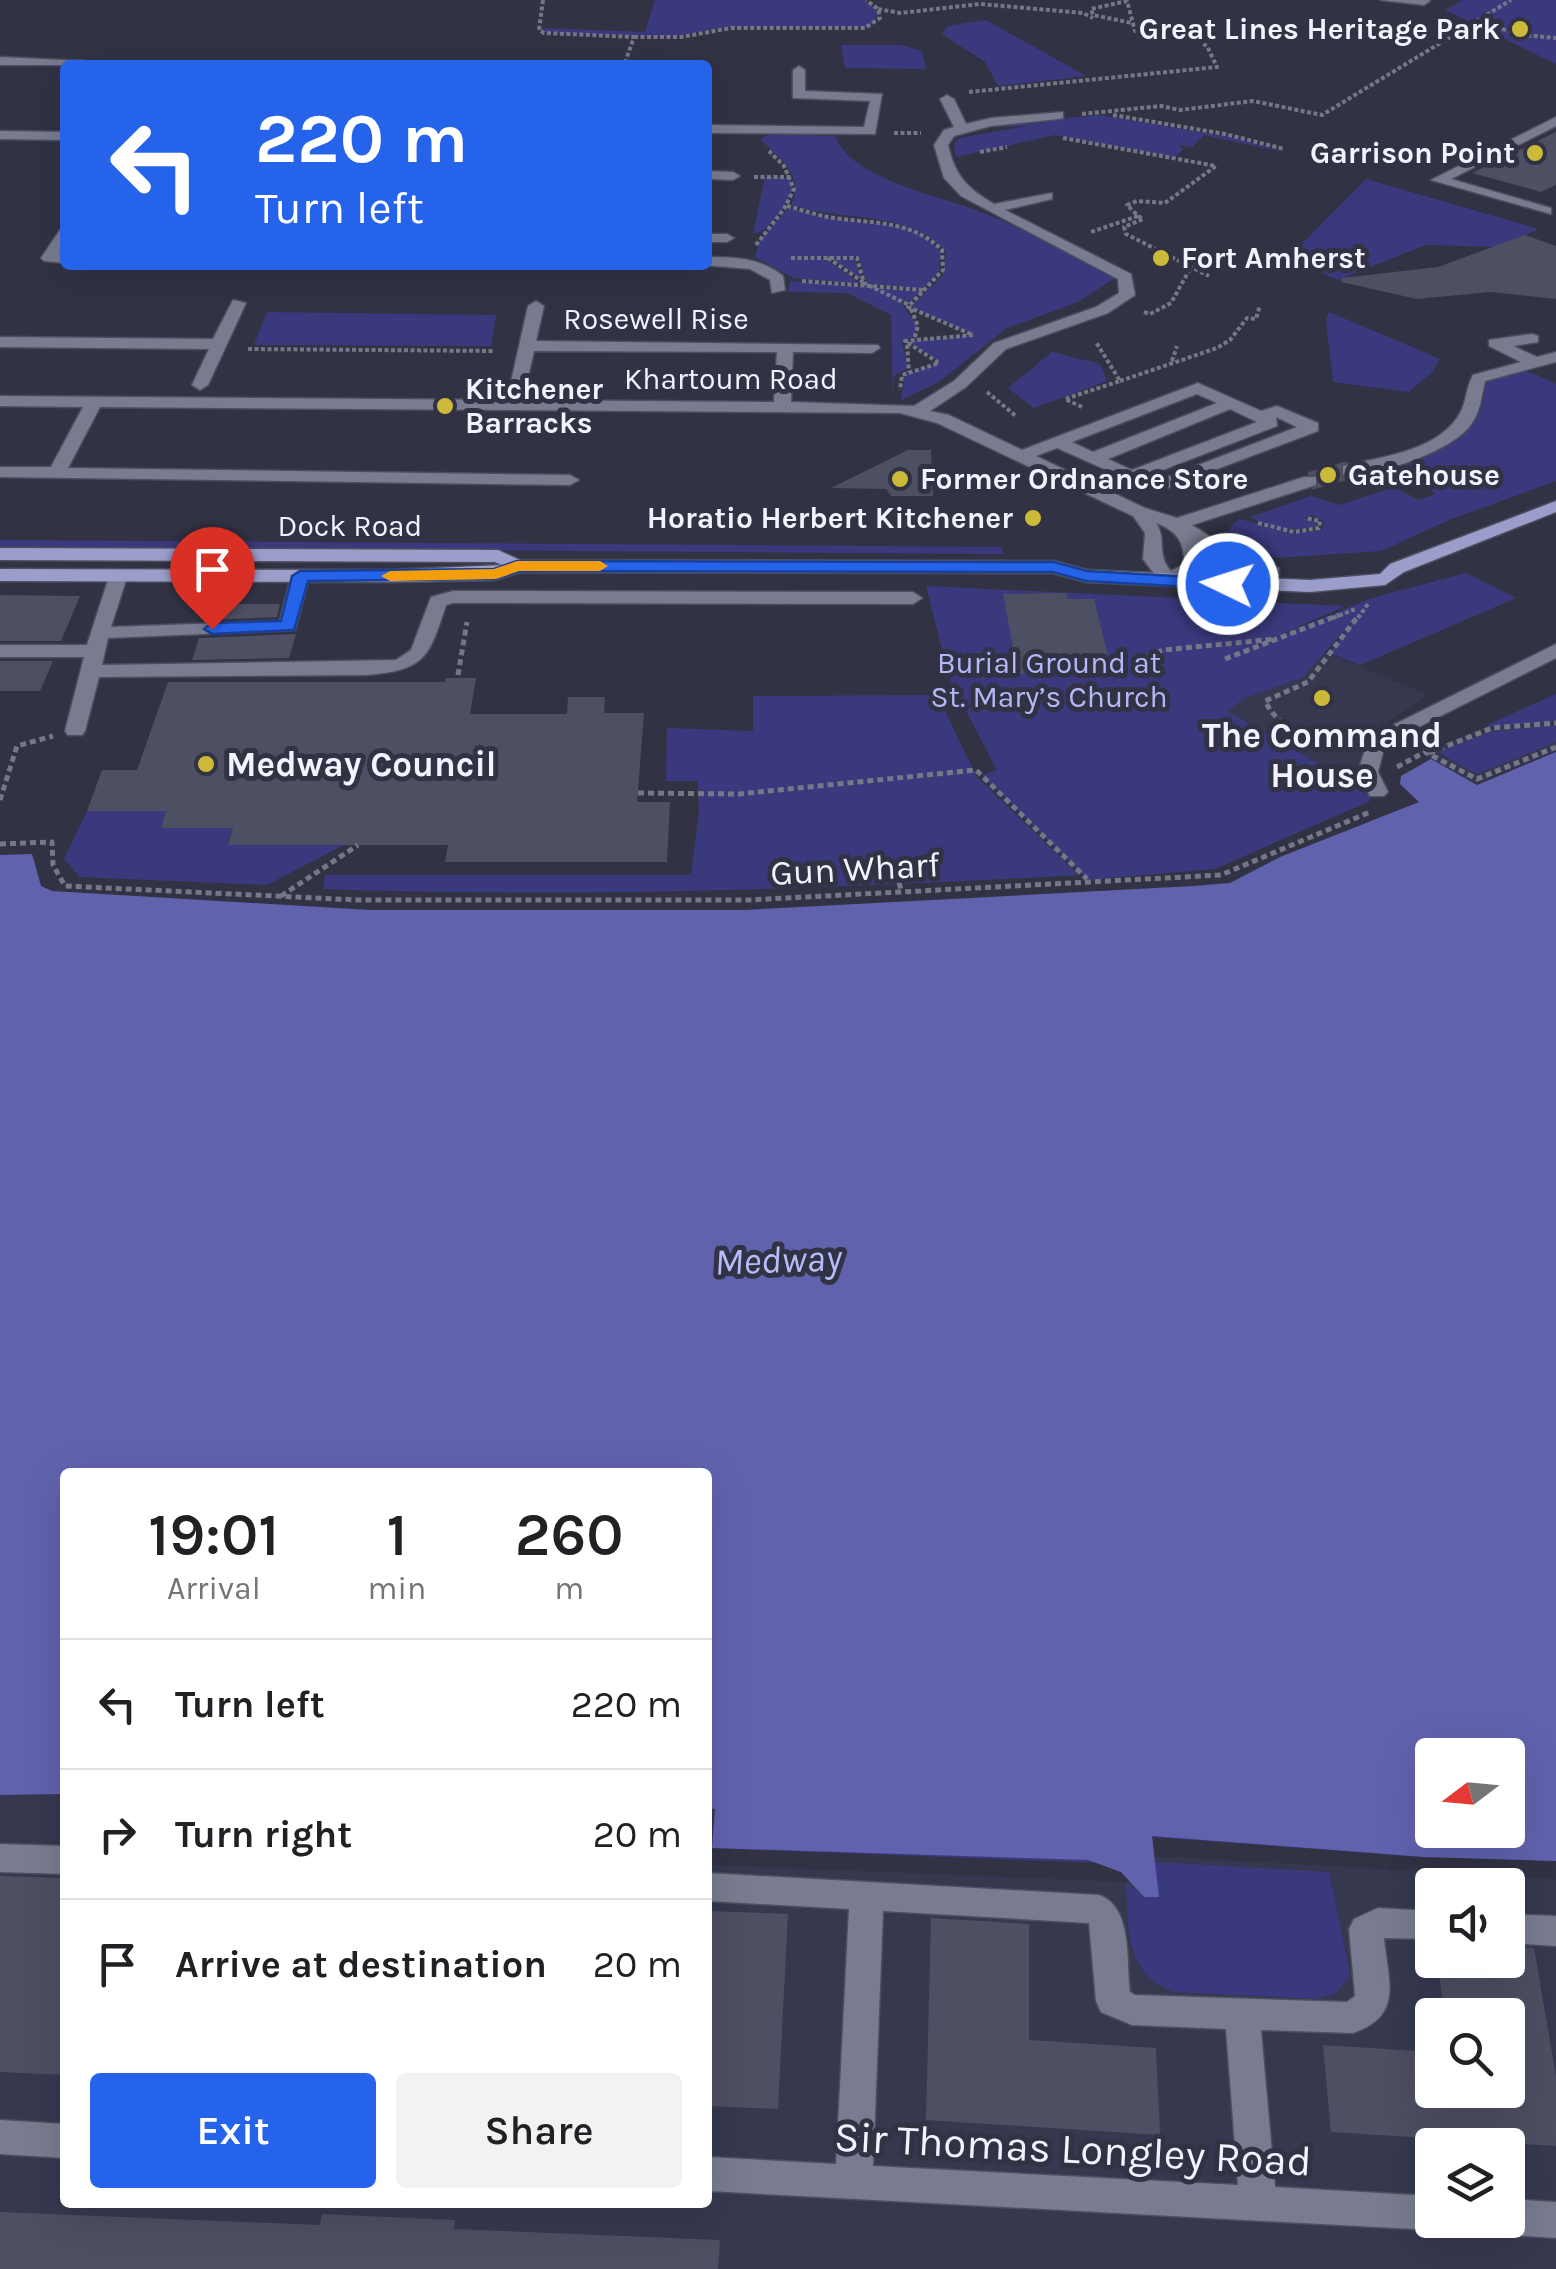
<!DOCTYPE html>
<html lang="en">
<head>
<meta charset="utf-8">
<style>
	:root { --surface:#fff; --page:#f2f2f2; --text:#202124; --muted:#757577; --line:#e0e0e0; --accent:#2563eb }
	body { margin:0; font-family:Karla,sans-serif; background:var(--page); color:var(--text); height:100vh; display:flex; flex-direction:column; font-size:38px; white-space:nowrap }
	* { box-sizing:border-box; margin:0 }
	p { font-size:32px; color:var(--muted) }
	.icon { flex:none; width:55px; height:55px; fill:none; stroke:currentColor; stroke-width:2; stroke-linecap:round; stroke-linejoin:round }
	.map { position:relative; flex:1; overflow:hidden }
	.details { position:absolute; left:60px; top:1468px; width:652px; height:740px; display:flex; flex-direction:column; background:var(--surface); border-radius:10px; box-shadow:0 10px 40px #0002 }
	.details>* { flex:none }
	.guide { position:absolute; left:60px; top:60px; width:652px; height:210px; border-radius:10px; box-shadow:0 10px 40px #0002; background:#2563eb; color:#fff; overflow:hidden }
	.needle { width:65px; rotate:254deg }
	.buttons { position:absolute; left:1415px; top:1738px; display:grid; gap:20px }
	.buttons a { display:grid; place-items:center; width:110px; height:110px; border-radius:10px; background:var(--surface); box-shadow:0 10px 40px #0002; font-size:50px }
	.pin { position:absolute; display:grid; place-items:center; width:85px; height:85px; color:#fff; margin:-102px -42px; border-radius:50% 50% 50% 0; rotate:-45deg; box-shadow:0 0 10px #0007 }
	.pin .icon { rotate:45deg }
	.me { position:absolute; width:110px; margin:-55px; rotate:274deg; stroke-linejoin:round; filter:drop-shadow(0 0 8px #0008) }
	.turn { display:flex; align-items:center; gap:35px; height:210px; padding:0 30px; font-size:45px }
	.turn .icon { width:130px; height:130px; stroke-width:2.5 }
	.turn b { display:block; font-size:70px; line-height:85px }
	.eta { display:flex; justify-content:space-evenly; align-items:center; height:170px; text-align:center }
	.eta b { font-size:60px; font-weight:600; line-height:70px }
	.action { display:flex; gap:20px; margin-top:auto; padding:20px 30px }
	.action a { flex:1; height:115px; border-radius:10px; background:var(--accent); color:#fff; font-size:40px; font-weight:600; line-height:115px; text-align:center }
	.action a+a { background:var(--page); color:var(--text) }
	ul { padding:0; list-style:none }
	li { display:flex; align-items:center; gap:30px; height:130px; padding:0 30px; border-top:2px solid var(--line) }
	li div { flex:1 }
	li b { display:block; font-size:38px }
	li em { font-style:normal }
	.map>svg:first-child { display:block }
	.built { fill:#363850; fill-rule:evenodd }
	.green { fill:#3b397d; fill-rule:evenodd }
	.water { fill:#6162ae; fill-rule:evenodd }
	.building { fill:#4d4f62 }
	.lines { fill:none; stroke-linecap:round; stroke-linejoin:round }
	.minor-tunnel { stroke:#4e5060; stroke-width:18; stroke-dasharray:18 9; stroke-linecap:butt }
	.minor-casing { stroke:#4d4e5d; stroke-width:3 }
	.major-casing { stroke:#4d4e5d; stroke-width:3 }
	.path-far1 { stroke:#757786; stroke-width:4; stroke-dasharray:4 2.5; stroke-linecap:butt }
	.path { stroke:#757786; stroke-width:5; stroke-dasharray:6 4; stroke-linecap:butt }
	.minor { fill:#797b90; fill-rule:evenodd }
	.major { fill:#9b9ecb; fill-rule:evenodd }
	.route { fill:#2563eb; stroke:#184099; stroke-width:2.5 }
	.slow { fill:#f59e0b }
	.poi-dot { fill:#ccb939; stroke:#313344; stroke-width:4 }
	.labels { text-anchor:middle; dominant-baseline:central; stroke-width:10; stroke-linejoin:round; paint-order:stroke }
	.far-poi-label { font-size:30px; font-weight:bold; fill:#f2f3ff; stroke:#313344; text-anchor:start }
	.far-street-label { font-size:30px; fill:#f2f3ff; stroke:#313344 }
	.far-park-label { font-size:30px; fill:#b4b8f7; stroke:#313344 }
	.poi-label { font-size:35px; font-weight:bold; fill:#f2f3ff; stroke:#313344 }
	.street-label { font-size:35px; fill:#f2f3ff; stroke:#313344 }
	.water-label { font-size:38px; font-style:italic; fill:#b7bcfa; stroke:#313344 }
	.near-street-label { font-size:42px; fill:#f2f3ff; stroke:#313344 }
</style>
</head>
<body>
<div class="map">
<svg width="1556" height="2269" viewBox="0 0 1556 2269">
	<rect width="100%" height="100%" fill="#313344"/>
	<path class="built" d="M1325,652l103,43 -57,38 -15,51 -130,-73 19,-13 54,-19z
		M1556,699v52l-80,33 -56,-31z
		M65,1794v408h643v-394h7l-3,57 439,18 -2,-27 407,23v390h-1556v-474zM1432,1885h76v75h-76zM1432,2015h76v75h-76zM1432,2145h76v75h-76z"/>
	<path class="green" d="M655,0h208l12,8 2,8 -4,8 -9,3h-137l-60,10 -120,-4 -7,-5 105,4z
		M1463,0h93v64l-111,-54z
		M986,20l100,56 -88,10 -13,-24 -43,-28 6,-8z
		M841,45h61l20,6 4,18 -81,-1z
		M1099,115l137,23 51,15 -83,-18 -12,12 -13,-2 4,4 -8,8 -120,-22 -99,22 -2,-13 5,-6 68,-12 -31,1 5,-3z
		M771,134l64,2c15,42 102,59 140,74 46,18 100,39 140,68l-37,24 -71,26 -68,54 -38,18 4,-25 36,-13 -33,-20 67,-7 -64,-28 32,-32 3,-23c-33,-42 -105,-30 -155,-47 14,-29 -10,-46 -31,-66z
		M765,177l25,1 3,10c-5,16 -23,44 -40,46z
		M1366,179l173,50 -42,18 -72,-2 -87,35 -49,-23z
		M789,208l38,10 79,9 14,6 21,19 -2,19 -15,18 -57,-5 -8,-27 -28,1 24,2 7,20 -33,-23h-40l36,2 36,25 -68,-6 -38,-21 5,-17z
		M790,281l131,10 -13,13 -10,-5 19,26 -4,12 -11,5 6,26 -14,8 -1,24 -2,-85 -44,-22 -59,-1z
		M267,312l229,3 -5,31 -237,-1z
		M1329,312l111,47 -7,12 -24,21 -76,-10 -7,-61z
		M1052,352l48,12 7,17 -73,27 -26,-20z
		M1522,369l34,15v97l-107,39 -68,31 -106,7 -23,-5 -26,-14 5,-13 9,-7 54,14 28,-3 2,-8 -12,-7 -10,3 15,4 -1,5c-25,4 -44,3 -66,-10l61,-21 29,9 51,-17 -8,-8 35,20 18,-6 -44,-30c51,-11 90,-25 94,-83z
		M0,540l1002,7 1,7 -1003,-7z
		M1466,573l50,25 -156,67 -30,-12 27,-37 -55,62 -57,20 -18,13 142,81 1,9 -155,68 -127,11 -106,-105 15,-5 -47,-90 -24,-94 419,20 -83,37 110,-45z
		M1556,694v27l-65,6 -4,-2z
		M937,695l40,82 102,98c-252,14 -504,23 -756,14l2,-14h366l8,-63 -1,-31h-32l1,-53 86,3v-35z
		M1556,725v17l-79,32 -39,-22 55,-21z
		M87,811h79l-5,17h72l-5,16 116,1 -77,40 -187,-8 -16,-18z
		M708,1715l848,14v132l-132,-4 -272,-20 3,25 174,10 19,92 1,14 -15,16 -18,5 -142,-7c-50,-19 -45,-63 -48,-110l15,12 -1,-4 -19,-18 -20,-9 -389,-15 3,-39 -7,-1zM1432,1755h76v75h-76z"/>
	<path class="water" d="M1556,752v1109l-132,-4 -272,-21 7,61h-15l-23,-25 -33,-12 -376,-12 3,-39 -7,-1v-336h-643v322l-65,1v-940l32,-1 9,32 11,5 318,19h375l448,-24 37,-3 50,-26 139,-55 -19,-18 1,-8 30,-17 46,26zM1432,1755h76v75h-76z"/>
	<path class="building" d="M1556,132v53l-15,7 -69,-19z
		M1525,235l31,11v53l-66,-7 -73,7 -76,-17 1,-4 96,-11z
		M908,450h23l2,46h-42l-5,-7 -55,-1z
		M1066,593l2,6h26l18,73 -94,2 -15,-80z
		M0,595l80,1 -19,45h-61z
		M211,604h69l-3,13 -72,3z
		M296,634l-7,24 -97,2 7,-22z
		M0,661h53l-13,30h-40z
		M446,678h30l-6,36h97l1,-17h37l-1,16h40l-7,89h33l-3,60h-222l3,-17h-220l5,-17h-72l5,-17h-79l15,-41h35l31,-88h277z
		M0,1876l65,2v197l-65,-3z
		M708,1911l80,3 -10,195 -70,-3z
		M931,1918l98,6v116l127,8 4,87 -234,-15z
		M1508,1947l26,1 22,128v70l-225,-14 -8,-87 109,7v38h76v-75h-63l-8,-55h71z
		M0,2212l320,13 2,-11 133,6 -1,9 266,11 -2,29h-718z"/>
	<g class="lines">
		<path class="minor-tunnel" d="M1310,481l39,-11"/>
		<g class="minor-casing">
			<path id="minor" d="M1380,0h49l1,1 -6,4z
				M0,57l85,4 6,4h-91z
				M799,66l6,4v21l77,3 -7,40 -167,-1v-8l156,2 6,-26 -77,-3v-28z
				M947,95l7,4 12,25 25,-6 72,-6v6l-5,1 -67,7 -37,10 -6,9c7,31 19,43 46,59l58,-11v6l-47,11 126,64 4,21 -27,18 -102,36 -40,38 -36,24 19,4 73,35 176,-67 63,28 16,-5 41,17v8l-162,61 -99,-44 -21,8 109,52 32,10 127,-41h12v8l-124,40 36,23 51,20v8h-14l-62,-28 -3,22 -24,14h-14l-19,-25 2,-26 -12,-17 -196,-93 -37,-10 -800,-6 -32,61 502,7 9,5 -9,5 -570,-8v-10h51l32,-60 -83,-1v-10l774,6 3,-50 -243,-1 -8,35 -14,3 -2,-3 18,-80 8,-5 8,5 -8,35 342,4 2,3 -8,5 -79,-1 -2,50 123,4 40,-25 40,-38 102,-36 23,-14 -1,-14 -157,-83 -17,-18 -10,-33 10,-15 10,-3 -14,-28zM1197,394l20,9 -124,49 -21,-10zM1230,409l27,13 -125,48 -24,-11zM1276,417l21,10 -140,54 -10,-5 130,-50zM1156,523c20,7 29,19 28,41l-13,7c-15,-16 -4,-32 -15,-48z
				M1556,117v9l-105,53 100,29v6l-120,-34z
				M0,131l65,1v8l-65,-1z
				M708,171l25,1 7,4 -7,4 -25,-1z
				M65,229v16l-6,8h6v10l-21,-2 -3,-3 19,-28z
				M708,234h19l7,4 -7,4h-19z
				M708,257c27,0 53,1 75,19l2,14 -13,3 -2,-13 -20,-11 -47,-4h5z
				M233,300l13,3 -38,82 -8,5 -8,-5 17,-36 -209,-2v-10l213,2z
				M1532,334l6,2v6l-25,4 24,11 19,-5v10l-71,19c-4,17 -4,31 -16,46 -20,25 -95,51 -126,47v-8c37,-9 90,-14 114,-48 10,-13 8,-29 16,-43l48,-13 -32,-16v-6z
				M118,571l9,6 -16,50 169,-6 11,-44 9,-6 9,6 -14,53 -187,8 -6,27 294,-5 15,-10 20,-53 22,-6 460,1 9,6 -9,6 -460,-1 -7,2c-17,52 -20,65 -79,70l-268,2 -14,54 -3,4h-14l-3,-4 19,-74h-84v-12h87l22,-68z
				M1556,644v14l-171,86 -7,28 10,20 -4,4h-14l-12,-24 11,-35z
				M0,1844l65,2v28l-65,-2z
				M708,1873l391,22c34,12 27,66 31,97l5,3 212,7 8,-6 -6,-67 5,-10 24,-11 54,3v28l-48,-1c4,44 20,77 -31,95l-92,-3 14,157 157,9v24h16l-3,5 -13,5 -724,-39v-34l128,7 13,-255 -141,-8zM883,1911l206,12 7,78 5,11 31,13 94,4 12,156 -365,-19z
				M1508,1914l48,2v30l-48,-3z
				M0,2120l65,4v34l-65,-4z
				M1508,2199l48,3v36l-48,-3 -13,-6 -4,-9h17z"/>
		</g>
		<g class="major-casing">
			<path id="major" d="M1556,501v11l-152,60 -19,13 -75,7 -224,-10 -33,-9 -534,-1 -23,8 -106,2 -390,-1v-12l390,1 112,-5 -7,-3 -495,-2v-12l498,2 22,10 534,1 33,9 223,10 70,-6 10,-10z"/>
		</g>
		<path class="path-far1" d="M543,0l-4,30 5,3 90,4 -9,26 -8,2
			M878,9l22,4 80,-9 103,9 10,5
			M1477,22l46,13 33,3
			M634,37h47l50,-9h134l15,-10 -2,-9 -12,-9
			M300,65h81
			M969,92l248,-25 -10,-21 -7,-4 -65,-11 -8,-30 -36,8 2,6 39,8
			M1082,114l79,-8 19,4 73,-9 69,14 189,-115
			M1113,115l112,19 59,15
			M894,133h27
			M1063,138l153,28 -51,37 -28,-2 -10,4 11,11 -47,16
			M980,152l27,-5
			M754,177h39
			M787,206c16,4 31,10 48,12 40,6 76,2 107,32l1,20 -35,37 65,28 -68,6 34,22 -37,12 -2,15
			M1138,216l5,3 -19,8 2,7 83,42
			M756,245l28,-36 10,-20 -10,-23 -15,-15
			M791,258h66l7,25 45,22
			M828,258l35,24
			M802,281l122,9
			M911,309l7,17 -4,14
			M1144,312l6,2 21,-11 20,-36
			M907,345l2,27
			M248,349l247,2
			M1172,361l5,-15
			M1120,381l97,-33 13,-8 17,-22 9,1 4,-14
			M987,392l30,25
			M1082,407l-17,-8 55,-18 -24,-39
			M1258,523l36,9 25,-4 1,-7 -15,-3
			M1333,618l22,-9
			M1358,618l10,-14"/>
		<path class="path" d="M1147,656l17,-6 111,-11
			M1225,659l114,-44
			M458,675l9,-53
			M1348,747c-35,-3 -66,-14 -83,-46l43,-19 51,-67
			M1429,753l63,-25 64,-5
			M1397,767l28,-15 52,27 79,-32
			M638,793l101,1 237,-24 111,109
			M0,800l17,-54 36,-10
			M0,844l52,-2 1,23 12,21 294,14h390l472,-25 149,-63
			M897,873l4,18
			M281,896l77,-51"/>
		<use href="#minor" class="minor"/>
		<use href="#major" class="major"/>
	</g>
	<path class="route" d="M517,561l537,1 33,9 141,8 9,5 -9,5 -142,-8 -33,-9 -534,-1 -23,8 -188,2 -14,49 -82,4 -8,-5 8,-6 69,-2 11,-45 8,-5 194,-2z"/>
	<path class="slow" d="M517,561h83l8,5 -8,5h-81l-23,8 -106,2 -9,-5 9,-5 104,-2z"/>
	<g class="poi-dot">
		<circle cx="1520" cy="29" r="10"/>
		<circle cx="1535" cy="153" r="10"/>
		<circle cx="1161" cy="258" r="10"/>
		<circle cx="445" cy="406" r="10"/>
		<circle cx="1328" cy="475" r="10"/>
		<circle cx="900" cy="479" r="10"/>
		<circle cx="1033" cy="518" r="10"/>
		<circle cx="1322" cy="698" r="10"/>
		<circle cx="206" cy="764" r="10"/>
	</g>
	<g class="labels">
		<g class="far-poi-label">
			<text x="1500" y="29" text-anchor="end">Great Lines Heritage Park</text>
			<text x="1515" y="153" text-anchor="end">Garrison Point</text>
			<text x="1181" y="258">Fort Amherst</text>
			<text x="465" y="389">Kitchener<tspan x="465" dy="34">Barracks</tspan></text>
			<text x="1348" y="475">Gatehouse</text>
			<text x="920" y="479">Former Ordnance Store</text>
			<text x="1013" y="518" text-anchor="end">Horatio Herbert Kitchener</text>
		</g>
		<g class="far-street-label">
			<text x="656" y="319">Rosewell Rise</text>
			<text x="731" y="379">Khartoum Road</text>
			<text x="350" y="526">Dock Road</text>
		</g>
		<g class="far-park-label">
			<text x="1049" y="663">Burial Ground at<tspan x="1049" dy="34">St. Mary’s Church</tspan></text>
		</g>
		<g class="poi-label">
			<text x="1322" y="735">The Command<tspan x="1322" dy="40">House</tspan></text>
			<text x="226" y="764" text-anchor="start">Medway Council</text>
		</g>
		<g class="street-label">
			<text transform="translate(855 869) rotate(-3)">Gun Wharf</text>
		</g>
		<g class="water-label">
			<text transform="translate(778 1260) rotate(-2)">Medway</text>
		</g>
		<g class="near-street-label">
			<text transform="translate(1073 2149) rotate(3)">Sir Thomas Longley Road</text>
		</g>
	</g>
</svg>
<div class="buttons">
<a><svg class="needle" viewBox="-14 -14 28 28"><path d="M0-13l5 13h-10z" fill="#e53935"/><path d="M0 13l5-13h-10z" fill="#757577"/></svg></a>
<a><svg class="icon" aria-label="sound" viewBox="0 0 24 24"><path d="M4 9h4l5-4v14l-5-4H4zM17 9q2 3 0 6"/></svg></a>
<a><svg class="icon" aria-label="search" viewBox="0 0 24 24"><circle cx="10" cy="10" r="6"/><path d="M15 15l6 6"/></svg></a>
<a><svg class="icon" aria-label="layers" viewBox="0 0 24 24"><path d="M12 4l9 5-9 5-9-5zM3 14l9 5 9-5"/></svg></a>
</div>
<div class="pin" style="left:212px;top:629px;background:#d93025"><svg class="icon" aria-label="arrive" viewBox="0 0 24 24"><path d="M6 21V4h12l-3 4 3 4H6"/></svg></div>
<svg class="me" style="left:1228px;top:584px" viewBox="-20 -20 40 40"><circle r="17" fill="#2563eb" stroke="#fff" stroke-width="3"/><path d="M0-11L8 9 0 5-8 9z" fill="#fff"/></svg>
<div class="guide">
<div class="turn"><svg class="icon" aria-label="left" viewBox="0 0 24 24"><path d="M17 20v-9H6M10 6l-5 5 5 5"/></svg><div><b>220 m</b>Turn left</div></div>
</div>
<section class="details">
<div class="eta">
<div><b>19:01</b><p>Arrival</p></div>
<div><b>1</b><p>min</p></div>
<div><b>260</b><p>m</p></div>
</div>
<ul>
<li><svg class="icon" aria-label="left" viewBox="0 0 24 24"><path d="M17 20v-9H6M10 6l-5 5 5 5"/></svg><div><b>Turn left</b></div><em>220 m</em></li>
<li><svg class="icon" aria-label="right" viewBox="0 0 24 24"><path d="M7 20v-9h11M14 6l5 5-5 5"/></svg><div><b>Turn right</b></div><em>20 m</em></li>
<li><svg class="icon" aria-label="arrive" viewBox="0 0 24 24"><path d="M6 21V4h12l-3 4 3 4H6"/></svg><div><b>Arrive at destination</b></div><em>20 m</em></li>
</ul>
<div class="action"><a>Exit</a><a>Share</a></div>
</section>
</div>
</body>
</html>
